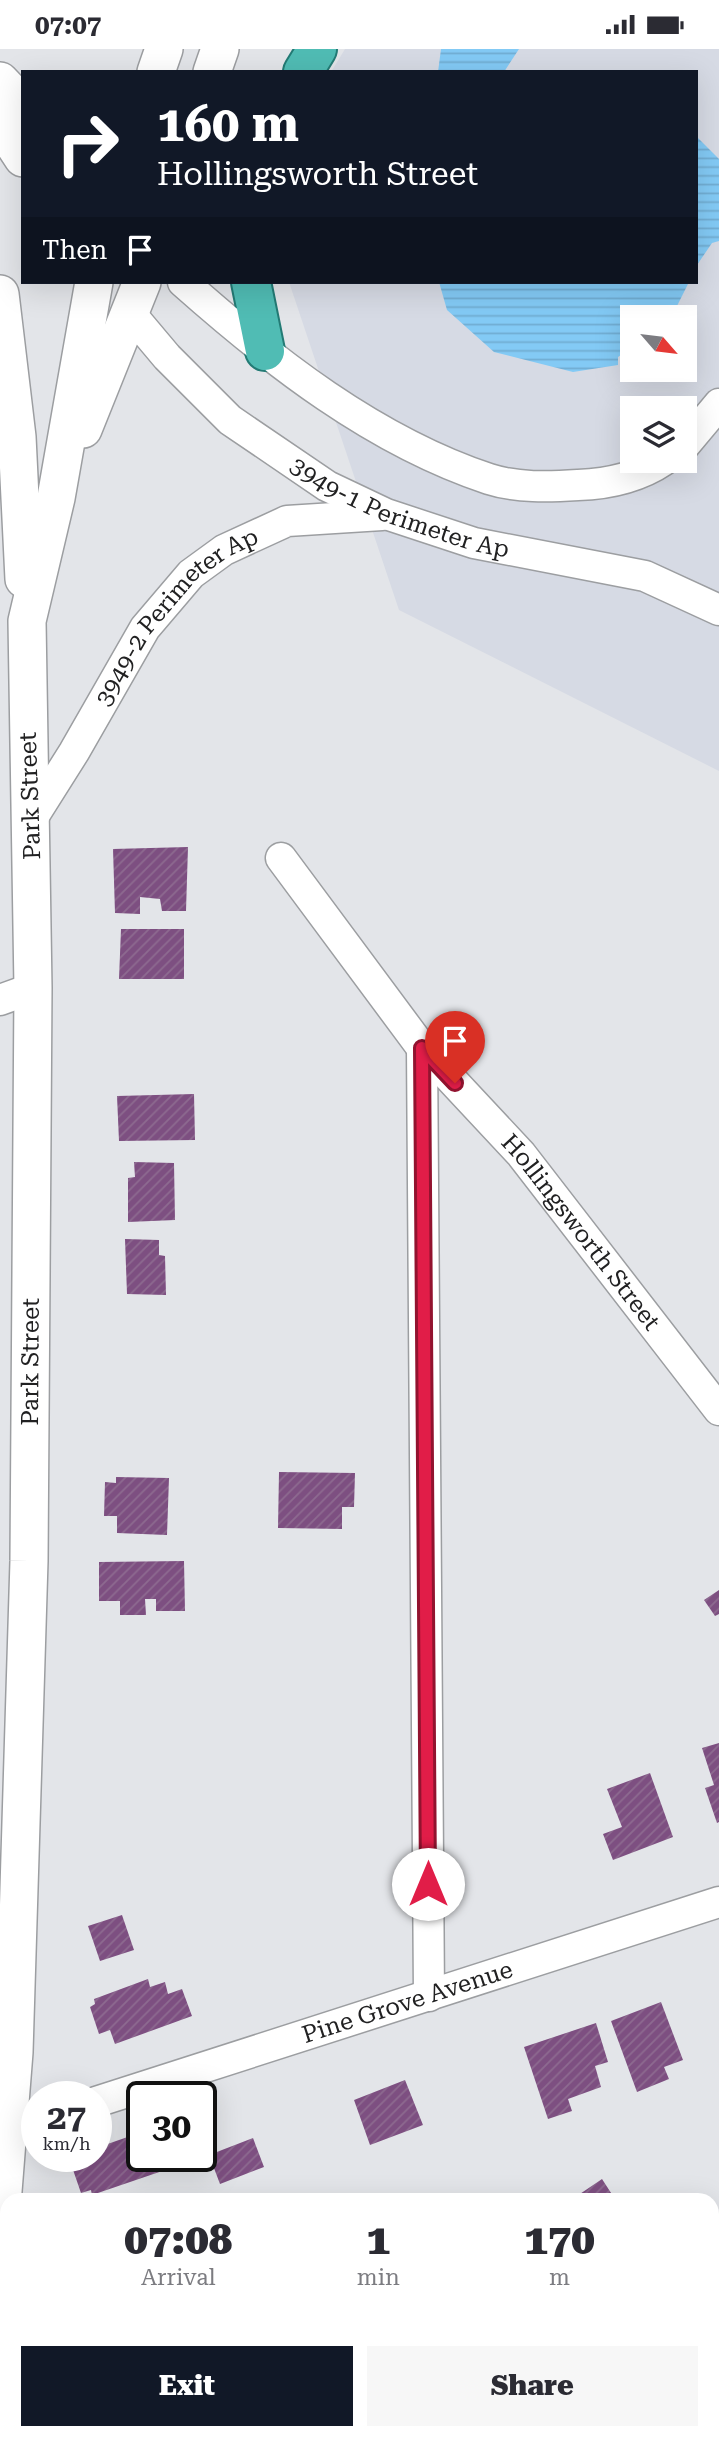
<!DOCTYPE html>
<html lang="en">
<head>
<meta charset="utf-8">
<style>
	:root { --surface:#fff; --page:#f7f7f7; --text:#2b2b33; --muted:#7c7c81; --accent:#111827 }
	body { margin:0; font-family:"Roboto Serif",serif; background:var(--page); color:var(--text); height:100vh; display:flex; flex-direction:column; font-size:26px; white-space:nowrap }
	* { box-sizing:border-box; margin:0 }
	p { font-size:23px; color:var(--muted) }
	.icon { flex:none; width:38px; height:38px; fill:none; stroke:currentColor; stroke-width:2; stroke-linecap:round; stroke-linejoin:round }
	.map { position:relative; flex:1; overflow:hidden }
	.sheet { position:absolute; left:0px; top:2144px; width:719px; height:247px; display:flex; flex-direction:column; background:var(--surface); border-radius:21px 21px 0 0; box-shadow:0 7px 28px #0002 }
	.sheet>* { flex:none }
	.hud { position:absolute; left:21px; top:21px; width:677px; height:214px; border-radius:0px; box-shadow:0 7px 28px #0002; background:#111827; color:#fff; overflow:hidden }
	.needle { width:46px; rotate:118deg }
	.fabs { position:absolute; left:620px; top:256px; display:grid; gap:14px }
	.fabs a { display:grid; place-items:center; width:77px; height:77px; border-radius:0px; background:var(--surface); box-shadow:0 7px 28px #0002; font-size:35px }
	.speed { position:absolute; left:21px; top:2032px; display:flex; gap:14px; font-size:35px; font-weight:700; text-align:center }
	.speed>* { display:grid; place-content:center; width:91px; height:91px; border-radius:50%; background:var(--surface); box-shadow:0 7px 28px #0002; line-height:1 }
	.speed small { font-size:18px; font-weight:400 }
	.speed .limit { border:4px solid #111; border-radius:10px; background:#fff; color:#111 }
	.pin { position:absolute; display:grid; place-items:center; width:60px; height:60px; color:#fff; margin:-72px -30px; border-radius:50% 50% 50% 0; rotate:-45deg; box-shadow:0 0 7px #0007 }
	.pin .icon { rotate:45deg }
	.me { position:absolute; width:77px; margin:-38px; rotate:0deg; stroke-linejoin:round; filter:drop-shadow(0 0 5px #0008) }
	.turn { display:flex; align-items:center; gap:24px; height:147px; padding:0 21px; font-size:32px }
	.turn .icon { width:91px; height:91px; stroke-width:2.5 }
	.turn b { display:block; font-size:49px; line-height:60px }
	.then { display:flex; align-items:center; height:66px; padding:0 21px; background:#0003; gap:14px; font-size:26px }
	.eta { display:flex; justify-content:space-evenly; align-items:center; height:119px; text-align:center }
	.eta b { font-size:42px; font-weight:800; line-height:49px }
	.action { display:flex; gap:14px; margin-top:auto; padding:14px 21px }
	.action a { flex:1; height:80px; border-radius:0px; background:var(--accent); color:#fff; font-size:28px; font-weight:800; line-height:80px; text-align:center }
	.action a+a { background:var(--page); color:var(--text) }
	.status { display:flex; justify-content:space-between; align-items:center; height:49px; padding:0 35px; background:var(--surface); direction:ltr }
	.status svg { height:19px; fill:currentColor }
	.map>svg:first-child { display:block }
	.built { fill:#d6dae4; fill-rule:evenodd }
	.water { fill:url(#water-rules) }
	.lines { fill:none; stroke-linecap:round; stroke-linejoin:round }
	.stream { stroke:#83caf5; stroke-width:10 }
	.building { fill:url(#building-hatch) }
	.minor-casing { stroke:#9c9ea1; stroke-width:33 }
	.tertiary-casing { stroke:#9c9ea1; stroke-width:40 }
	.trunk-casing { stroke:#237b75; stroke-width:42 }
	.minor { stroke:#fff; stroke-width:30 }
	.tertiary { stroke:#fff; stroke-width:37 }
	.trunk { stroke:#50bcb4; stroke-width:38 }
	.route-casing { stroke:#92132f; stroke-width:18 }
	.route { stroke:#e11d48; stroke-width:12 }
	.labels { text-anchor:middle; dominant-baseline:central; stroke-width:7; stroke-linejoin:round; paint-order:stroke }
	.street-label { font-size:24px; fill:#212122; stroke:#fff }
</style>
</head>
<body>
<div class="status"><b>07:07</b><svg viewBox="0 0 49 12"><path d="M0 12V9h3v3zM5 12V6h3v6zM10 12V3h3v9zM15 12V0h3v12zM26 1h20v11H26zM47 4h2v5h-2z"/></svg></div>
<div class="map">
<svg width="719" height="2390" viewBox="0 0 719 2390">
	<defs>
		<pattern id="water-rules" width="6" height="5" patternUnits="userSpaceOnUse" patternTransform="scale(1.75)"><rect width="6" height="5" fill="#83caf5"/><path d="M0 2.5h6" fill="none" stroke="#71add2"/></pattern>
		<pattern id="building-hatch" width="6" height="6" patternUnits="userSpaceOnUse" patternTransform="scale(1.75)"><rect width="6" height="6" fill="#7d4f81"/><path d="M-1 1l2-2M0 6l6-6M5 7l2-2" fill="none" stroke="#8d6a90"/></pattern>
	</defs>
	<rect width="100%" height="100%" fill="#e3e5e9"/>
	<path class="built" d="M345,0h374v722l-320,-161 -110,-328h407v-210h-365zM632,268h52v52h-52zM632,359h52v52h-52z"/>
	<path class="water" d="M441,0h78l-15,23h-66z
		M696,87l23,23v82l-7,2 -15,22z
		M439,233h250l-12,24 -10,11h-35v31l-14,9v8l-45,7 -79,-20 -47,-42z"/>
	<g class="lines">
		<path class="stream" d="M712,2216l7,-3
			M376,2390l13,-6"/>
	</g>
	<path class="building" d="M188,798l-2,64h-24l-2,-12 -20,-2v17l-25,-1 -2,-64z
		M121,880h63v50h-65z
		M194,1045l1,46 -76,1 -2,-45z
		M134,1113l40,1 1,57 -47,2v-44l7,-1z
		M125,1190l34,1v15l6,1 1,39 -39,-1z
		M279,1423l76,1 -1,34h-12v22l-64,-1z
		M116,1428l53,1 -2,57 -50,-2v-17h-13l1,-34 11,1z
		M184,1512l1,50h-29v-12h-11l1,16h-26v-14h-21v-39z
		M719,1541v24l-4,2 -11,-16z
		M719,1694v79l-2,1 -12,-35 9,-3 -12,-37z
		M650,1724l23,64 -60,23 -10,-26 19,-7 -15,-38z
		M122,1866l12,35 -34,11 -12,-35z
		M148,1930l2,8 15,-5 3,12 14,-5 10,27 -77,28 -5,-14 -11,4 -9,-27 5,-3 -1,-5z
		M661,1953l22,58 -19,7 5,12 -32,13 -26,-71z
		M596,1974l12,39 -13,4 6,21 -33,12 4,12 -24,8 -24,-72z
		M405,2031l18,45 -53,20 -16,-45z
		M142,2083v24h28l4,11 -82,28 -1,-5 -10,3 -10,-29 10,-4 -1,-4h16v-8z
		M253,2089l11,29 -44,17 -11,-29z
		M602,2130l13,20 -44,1z
		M56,2384h50l2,6h-50z
		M615,2384h65l3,6h-65z"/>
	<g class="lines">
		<g class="minor-casing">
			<g id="minor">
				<path d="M183,233c89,79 191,159 306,197 28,9 60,8 89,6 30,-1 61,-8 86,-25"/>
				<path id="s1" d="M130,264l37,44 63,63 97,66 59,28 88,29 171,33 74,34"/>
				<path d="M684,397l35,-42"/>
				<path id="s2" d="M33,768l41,-65 71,-124 46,-54 33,-24 63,-29 95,-6"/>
				<path id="s3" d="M281,809l141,190 99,106 198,256"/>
				<path d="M0,951l33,-12"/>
				<path d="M422,999l7,948"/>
				<path id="s4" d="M96,2053l623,-200"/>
				<path d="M9,2081l28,-9"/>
				<path d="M712,2193l7,-3"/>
				<path d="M712,2246l7,-3"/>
				<path d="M712,2297l7,13"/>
				<path d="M332,2390l12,-6"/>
				<path d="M430,2390l13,-6"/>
			</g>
		</g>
		<g class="tertiary-casing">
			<g id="tertiary">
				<path d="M156,23l8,-23"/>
				<path d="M212,23l8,-23"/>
				<path d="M0,32l23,24"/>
				<path d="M0,74l23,35"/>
				<path d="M0,245l17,143 7,142"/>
				<path d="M83,380l59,-147"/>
				<path id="s5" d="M0,2180l14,-177 15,-491 4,-573 -6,-367 29,-123 38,-216"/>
			</g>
		</g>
		<g class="trunk-casing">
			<path id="trunk" d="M303,23l14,-23
				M251,233l14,69"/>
		</g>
		<use href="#minor" class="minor"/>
		<use href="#tertiary" class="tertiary"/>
		<use href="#trunk" class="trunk"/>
	</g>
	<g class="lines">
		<g class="route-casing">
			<path id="route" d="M428,1835l-6,-836 33,35"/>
		</g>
		<use href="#route" class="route"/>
	</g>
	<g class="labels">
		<g class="street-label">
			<text stroke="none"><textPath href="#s1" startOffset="340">3949-1 Perimeter Ap</textPath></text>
			<text stroke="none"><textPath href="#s2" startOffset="250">3949-2 Perimeter Ap</textPath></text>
			<text transform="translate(30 747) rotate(-92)">Park Street</text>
			<text stroke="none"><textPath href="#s3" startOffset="480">Hollingsworth Street</textPath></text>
			<text stroke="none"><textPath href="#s5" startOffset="868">Park Street</textPath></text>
			<text stroke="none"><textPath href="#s4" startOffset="327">Pine Grove Avenue</textPath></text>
		</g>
	</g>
</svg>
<div class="fabs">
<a><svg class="needle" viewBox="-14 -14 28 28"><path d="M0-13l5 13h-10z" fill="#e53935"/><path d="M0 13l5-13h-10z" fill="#7c7c81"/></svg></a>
<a><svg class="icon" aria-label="layers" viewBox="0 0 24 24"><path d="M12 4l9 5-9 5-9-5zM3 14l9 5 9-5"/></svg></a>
</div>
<div class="speed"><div>27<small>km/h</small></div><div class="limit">30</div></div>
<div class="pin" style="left:455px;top:1034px;background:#d93025"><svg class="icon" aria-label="arrive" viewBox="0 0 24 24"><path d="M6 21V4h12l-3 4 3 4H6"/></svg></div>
<svg class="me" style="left:428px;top:1835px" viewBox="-20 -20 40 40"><circle r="19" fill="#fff"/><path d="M0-13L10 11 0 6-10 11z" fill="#e11d48"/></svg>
<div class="hud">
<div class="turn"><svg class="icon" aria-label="right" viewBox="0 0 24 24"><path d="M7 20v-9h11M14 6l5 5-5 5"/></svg><div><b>160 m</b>Hollingsworth Street</div></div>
<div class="then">Then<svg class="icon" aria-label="arrive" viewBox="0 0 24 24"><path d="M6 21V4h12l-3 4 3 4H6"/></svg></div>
</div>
<section class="sheet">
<div class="eta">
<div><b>07:08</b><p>Arrival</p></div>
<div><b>1</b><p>min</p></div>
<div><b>170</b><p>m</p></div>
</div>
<div class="action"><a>Exit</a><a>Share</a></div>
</section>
</div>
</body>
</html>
